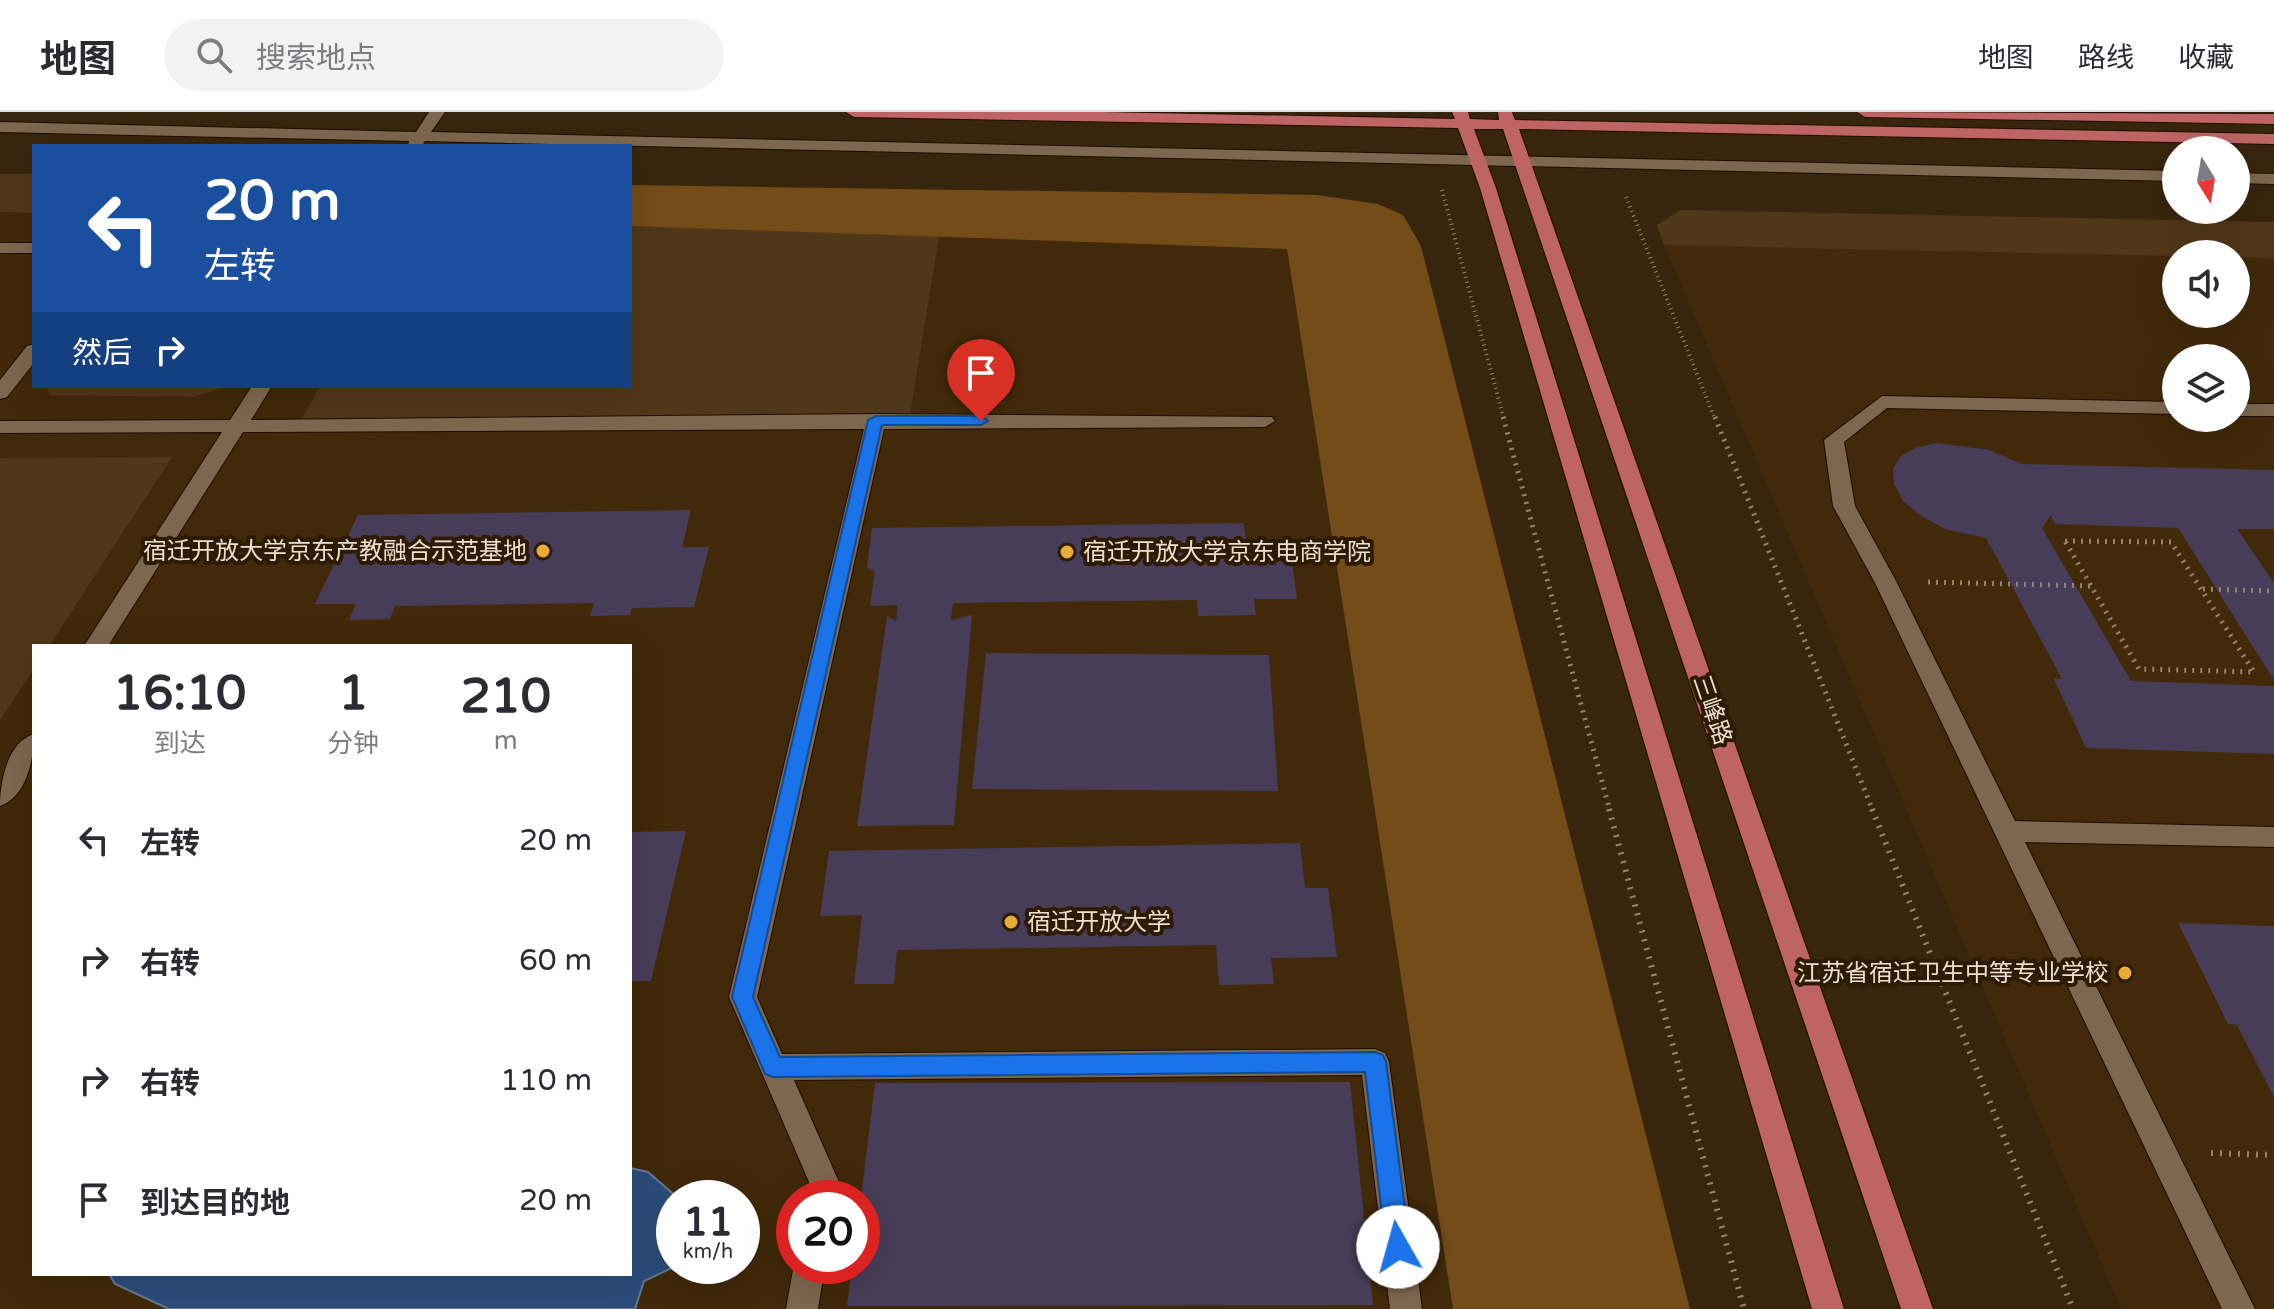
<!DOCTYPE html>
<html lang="zh">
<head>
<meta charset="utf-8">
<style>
	:root { --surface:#fff; --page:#f2f2f3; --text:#2b2b33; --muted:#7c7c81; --line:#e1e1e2 }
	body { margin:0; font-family:"Varela Round","Noto Sans SC",sans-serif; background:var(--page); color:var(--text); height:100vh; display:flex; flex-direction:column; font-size:30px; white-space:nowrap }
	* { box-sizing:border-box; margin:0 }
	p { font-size:26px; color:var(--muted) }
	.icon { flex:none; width:44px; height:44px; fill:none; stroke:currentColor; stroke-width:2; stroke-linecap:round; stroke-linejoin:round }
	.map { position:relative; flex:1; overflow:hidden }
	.details { position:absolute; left:32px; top:532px; width:600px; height:632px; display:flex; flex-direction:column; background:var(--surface); border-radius:0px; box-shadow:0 8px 32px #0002 }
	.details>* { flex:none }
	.guide { position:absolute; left:32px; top:32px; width:600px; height:244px; border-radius:0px; box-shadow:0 8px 32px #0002; background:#1a4fa0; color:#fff; overflow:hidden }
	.needle { width:52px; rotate:169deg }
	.fabs { position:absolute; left:2162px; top:24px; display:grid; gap:16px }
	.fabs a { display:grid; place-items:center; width:88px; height:88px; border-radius:50%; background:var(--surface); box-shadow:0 8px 32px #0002; font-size:40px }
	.speed { position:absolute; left:656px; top:1068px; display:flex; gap:16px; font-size:40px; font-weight:700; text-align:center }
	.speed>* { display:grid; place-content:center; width:104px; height:104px; border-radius:50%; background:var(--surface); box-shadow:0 8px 32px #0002; line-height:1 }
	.speed small { font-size:20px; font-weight:400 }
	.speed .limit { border:12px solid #d22; background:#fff; color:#111 }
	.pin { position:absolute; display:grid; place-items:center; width:68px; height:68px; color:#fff; margin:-82px -34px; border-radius:50% 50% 50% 0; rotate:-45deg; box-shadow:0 0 8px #0007 }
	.pin .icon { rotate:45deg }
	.me { position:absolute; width:88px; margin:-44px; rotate:353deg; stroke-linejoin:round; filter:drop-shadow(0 0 6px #0008) }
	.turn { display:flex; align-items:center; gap:28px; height:168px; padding:0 40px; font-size:36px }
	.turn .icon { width:104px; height:104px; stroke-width:2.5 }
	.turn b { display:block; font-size:56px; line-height:68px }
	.then { display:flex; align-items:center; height:76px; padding:0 40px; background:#0003; gap:16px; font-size:30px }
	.eta { display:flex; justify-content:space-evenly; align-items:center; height:136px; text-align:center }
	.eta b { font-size:48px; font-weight:800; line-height:56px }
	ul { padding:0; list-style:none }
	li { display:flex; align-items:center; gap:24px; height:120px; padding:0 40px }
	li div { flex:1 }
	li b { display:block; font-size:30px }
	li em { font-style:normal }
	header { display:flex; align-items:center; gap:48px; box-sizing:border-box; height:112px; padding:0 40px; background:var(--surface); border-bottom:2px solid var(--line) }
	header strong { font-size:38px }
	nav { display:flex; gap:44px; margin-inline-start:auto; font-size:28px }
	.search { width:560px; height:72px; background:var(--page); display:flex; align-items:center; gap:20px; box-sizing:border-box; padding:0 28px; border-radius:44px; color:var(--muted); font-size:30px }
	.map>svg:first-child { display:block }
	.built { fill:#412909; fill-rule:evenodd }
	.green { fill:#503718 }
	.forest { fill:#734c18 }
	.water { fill:#2b4c79; stroke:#657893; stroke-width:2 }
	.building { fill:#473d58 }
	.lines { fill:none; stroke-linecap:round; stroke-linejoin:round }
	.minor-casing { stroke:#1f0d00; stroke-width:2 }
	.major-casing { stroke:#1f0d00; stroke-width:2 }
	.path-far2 { stroke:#938471; stroke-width:4; stroke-dasharray:1 4; stroke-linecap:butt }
	.path-far1 { stroke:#938471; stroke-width:5; stroke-dasharray:2 6; stroke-linecap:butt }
	.path { stroke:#938471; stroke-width:6; stroke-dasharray:2 7; stroke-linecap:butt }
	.minor { fill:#7d674e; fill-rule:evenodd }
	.major { fill:#be6465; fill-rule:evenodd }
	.route { fill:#1a73e8; stroke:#114b97; stroke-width:2 }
	.poi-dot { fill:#e9ab38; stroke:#2e1b04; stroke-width:3 }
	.labels { text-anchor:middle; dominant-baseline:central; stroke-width:8; stroke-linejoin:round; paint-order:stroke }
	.poi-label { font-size:24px; fill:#ebdfd1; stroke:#2e1b04; text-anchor:end }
	.street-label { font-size:24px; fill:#ebdfd1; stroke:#2e1b04 }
</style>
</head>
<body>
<header>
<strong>地图</strong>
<div class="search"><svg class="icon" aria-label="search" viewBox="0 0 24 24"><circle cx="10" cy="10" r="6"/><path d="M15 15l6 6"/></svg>搜索地点</div>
<nav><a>地图</a><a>路线</a><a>收藏</a></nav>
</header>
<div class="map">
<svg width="2274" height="1197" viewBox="0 0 2274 1197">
	<rect width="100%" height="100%" fill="#38250d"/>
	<path class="built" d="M1681,98l593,12v1087h-153l-457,-1064 -7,-20zM2176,142h60v60h-60zM2176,246h60v60h-60z
		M0,100l34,1v173h596v-160l657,22 166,1061h-1453zM34,534h596v628h-596zM674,1086h68v68h-68zM794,1086h68v68h-68z"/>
	<path class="green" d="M0,62h34v39l-34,-1z
		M1681,98l593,12v36l-38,-1v-3l-60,2 -512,-11 -7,-20z
		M630,114l309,10 -29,179 -609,5 20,-34h309z
		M47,274h179l-32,11 -145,-2z
		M172,345l-123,189h-15v23l-34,52v-263z"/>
	<path class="forest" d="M630,73l687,10 61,9 25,11 18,31 269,1063h-237l-166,-1060 -657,-23z"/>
	<path class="water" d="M630,1056l18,4 30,26h-4l2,68 -32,15 -9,28h-466l-54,-25 -6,-10h521z"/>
	<path class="building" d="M1938,331l51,7 33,14 252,6v59h-37l37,54v97l-96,-152 -123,-4 -4,-9 -9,13 89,153 143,5v68l-188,-6 -32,-69h8l-76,-141 -41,-9 -24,-13 -18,-15 -9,-17 -1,-15 8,-13 16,-9z
		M691,398l-9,37h27l-15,60 -62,1 -2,7 -40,1 4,-13 -199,3 -5,13 -41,1 7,-16h-41l43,-89z
		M1244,411l3,31h44l6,45h-43l2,16 -58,1 -1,-16 -244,3 -2,17 21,-5 -18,210 -97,1 30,-210 9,5 2,-16 -28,1 5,-35 -8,-3 5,-40z
		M986,541l283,2 9,136 -306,-2z
		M686,719l-35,150h-21v-149z
		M1300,731l5,45h23l9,69 -66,1 3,26 -55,1 -3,-40 -319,5 -3,34h-40l8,-69 -42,1 9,-65z
		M2178,811l96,3v171l-37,-72 -9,-1z
		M1350,970l23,223 -526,1 5,-40h10l-1,-68 14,-115z"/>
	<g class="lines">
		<g class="minor-casing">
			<path id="minor" d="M429,0h16l-14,20 1745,39v10l-1751,-40 -3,5h-14l1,-5 -409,-9v-10l416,10z
				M2236,61l38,1v10l-38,-1z
				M0,131h34v10h-34z
				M34,232v19l-27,34 -7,2v-19l27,-34z
				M252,274h20l-21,34 625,-6 396,3 3,4 -10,6 -381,2 -127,568 25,57 593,-5 10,4 4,9 33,247h-32l-28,-234 -568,5 45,102 -3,16h-30l3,-16 -80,-185 135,-568 -621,3 -135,214h-24l138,-214 -222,1v-12l230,-1z
				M1882,284l294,6v12l-289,-6 -43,34 11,64 41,75 119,240 259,6v20l-249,-5 230,467h-33l-348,-728 -41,-75 -9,-66z
				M2236,292h38v12h-38z
				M34,622c0,24 -7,63 -34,72 0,-24 7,-64 34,-72z
				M794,1152l31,2 -7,43h-32z"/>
		</g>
		<g class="major-casing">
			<path id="major" d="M846,0h255l354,7 -3,-7h16l2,7 29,1 -1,-8h14l3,8 759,14v10l-755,-15 414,1180h-32l-398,-1180h-29l22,59 348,1121h-32l-332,-1121 -22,-60 -604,-11z
				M1857,0l417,2v10l-409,-7z"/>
		</g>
		<path class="path-far2" d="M1442,78l62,229
			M1626,85l89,222"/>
		<path class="path-far1" d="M1503,305l107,394
			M1715,305l158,394
			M2065,429l106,1 83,130 -115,-3z
			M1928,470l162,4
			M2203,477l71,2"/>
		<path class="path" d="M1609,697l135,500
			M1872,697l201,500
			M2211,1041l63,2"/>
		<use href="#minor" class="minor"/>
		<use href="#major" class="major"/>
	</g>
	<path class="route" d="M876,304h105l7,5 -7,4h-99l-129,572 27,60 595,-5 8,3 3,7 24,185 -3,8 -9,4 -8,-4 -4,-8 -21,-175 -592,5 -8,-3 -33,-77 136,-577z"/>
	<g class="poi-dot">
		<circle cx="543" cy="439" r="8"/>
		<circle cx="1067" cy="440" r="8"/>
		<circle cx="1011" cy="810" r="8"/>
		<circle cx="2125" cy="861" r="8"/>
	</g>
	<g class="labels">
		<g class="poi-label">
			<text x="527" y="439">宿迁开放大学京东产教融合示范基地</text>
			<text x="1083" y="440" text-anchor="start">宿迁开放大学京东电商学院</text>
			<text x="1027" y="810" text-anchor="start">宿迁开放大学</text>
			<text x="2109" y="861">江苏省宿迁卫生中等专业学校</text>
		</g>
		<g class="street-label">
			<text transform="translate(1712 598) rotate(71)">三峰路</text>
		</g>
	</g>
</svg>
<div class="fabs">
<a><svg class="needle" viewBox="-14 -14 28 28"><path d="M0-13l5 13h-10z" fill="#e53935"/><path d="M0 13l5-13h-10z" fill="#7c7c81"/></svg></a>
<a><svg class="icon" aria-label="sound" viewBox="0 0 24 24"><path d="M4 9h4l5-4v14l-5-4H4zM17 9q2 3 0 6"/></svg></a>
<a><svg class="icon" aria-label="layers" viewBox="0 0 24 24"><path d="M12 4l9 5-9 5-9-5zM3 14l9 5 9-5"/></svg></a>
</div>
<div class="speed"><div>11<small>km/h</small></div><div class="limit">20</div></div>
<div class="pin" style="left:981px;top:309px;background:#d93025"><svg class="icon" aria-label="arrive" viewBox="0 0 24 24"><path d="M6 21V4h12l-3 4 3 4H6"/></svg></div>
<svg class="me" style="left:1398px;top:1135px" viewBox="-20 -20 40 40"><circle r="19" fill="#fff"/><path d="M0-13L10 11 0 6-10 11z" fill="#1a73e8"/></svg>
<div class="guide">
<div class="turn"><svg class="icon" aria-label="left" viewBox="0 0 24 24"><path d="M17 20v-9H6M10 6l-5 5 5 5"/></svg><div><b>20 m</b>左转</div></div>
<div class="then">然后<svg class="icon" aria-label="right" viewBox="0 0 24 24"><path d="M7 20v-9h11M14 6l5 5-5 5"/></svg></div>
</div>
<section class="details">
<div class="eta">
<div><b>16:10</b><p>到达</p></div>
<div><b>1</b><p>分钟</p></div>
<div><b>210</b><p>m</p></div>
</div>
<ul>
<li><svg class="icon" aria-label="left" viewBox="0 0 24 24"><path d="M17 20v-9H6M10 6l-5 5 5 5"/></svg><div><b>左转</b></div><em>20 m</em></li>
<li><svg class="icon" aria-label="right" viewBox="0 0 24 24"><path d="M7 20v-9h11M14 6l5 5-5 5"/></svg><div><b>右转</b></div><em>60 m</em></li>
<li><svg class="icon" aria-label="right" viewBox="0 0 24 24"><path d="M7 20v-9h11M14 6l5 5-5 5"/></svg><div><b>右转</b></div><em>110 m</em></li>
<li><svg class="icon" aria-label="arrive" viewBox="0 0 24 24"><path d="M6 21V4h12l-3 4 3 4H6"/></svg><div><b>到达目的地</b></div><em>20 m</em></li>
</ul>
</section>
</div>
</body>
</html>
